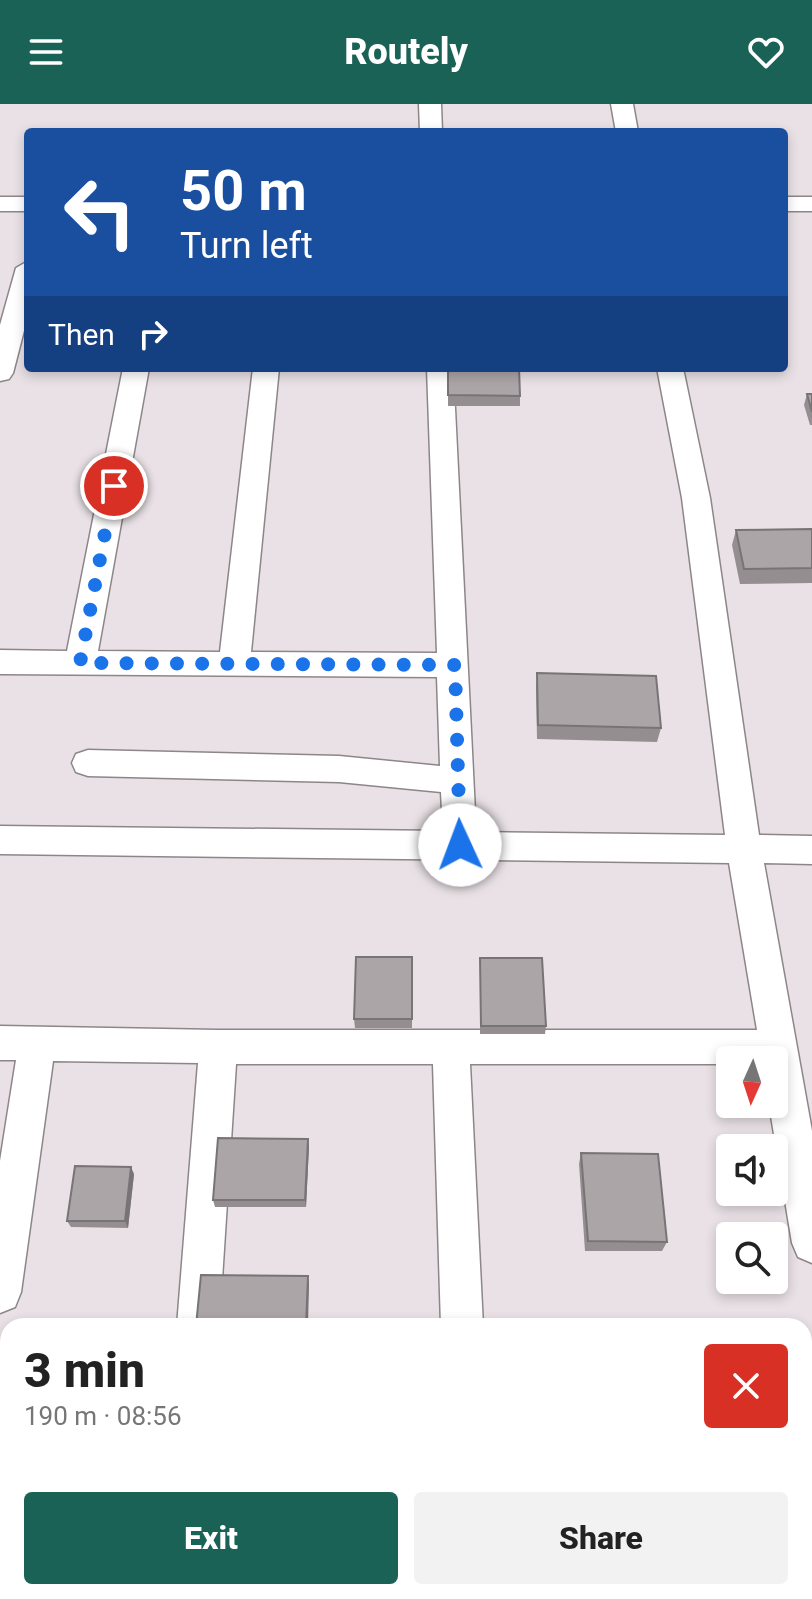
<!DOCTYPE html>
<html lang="en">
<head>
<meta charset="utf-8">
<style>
	:root { --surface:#fff; --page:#f2f2f2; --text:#222; --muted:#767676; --accent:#1b6256 }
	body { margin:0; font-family:Roboto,sans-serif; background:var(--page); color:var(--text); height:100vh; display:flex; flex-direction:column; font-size:30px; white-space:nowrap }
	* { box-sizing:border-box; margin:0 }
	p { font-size:26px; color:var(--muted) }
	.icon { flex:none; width:44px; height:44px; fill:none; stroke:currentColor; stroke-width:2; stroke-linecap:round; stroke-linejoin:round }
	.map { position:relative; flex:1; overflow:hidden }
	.sheet { position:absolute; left:0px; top:1214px; width:812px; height:282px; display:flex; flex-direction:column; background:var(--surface); border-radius:24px 24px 0 0; box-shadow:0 4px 12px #0003 }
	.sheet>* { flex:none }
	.guide { position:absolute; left:24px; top:24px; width:764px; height:244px; border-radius:8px; box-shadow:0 4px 12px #0003; background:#1a4fa0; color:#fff; overflow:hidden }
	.needle { width:52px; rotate:183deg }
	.tools { position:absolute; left:716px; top:942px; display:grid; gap:16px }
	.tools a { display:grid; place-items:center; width:72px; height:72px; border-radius:8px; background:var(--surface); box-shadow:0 4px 12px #0003; font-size:40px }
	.pin { position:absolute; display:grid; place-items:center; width:68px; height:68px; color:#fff; margin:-34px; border:4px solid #fff; border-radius:50%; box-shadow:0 2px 8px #0007 }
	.me { position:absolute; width:88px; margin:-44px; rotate:358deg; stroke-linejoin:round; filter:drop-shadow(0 0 6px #0008) }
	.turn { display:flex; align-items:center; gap:28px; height:168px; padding:0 24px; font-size:36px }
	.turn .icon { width:104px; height:104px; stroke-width:2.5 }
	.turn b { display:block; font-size:56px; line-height:68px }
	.then { display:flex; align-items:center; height:76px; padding:0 24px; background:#0003; gap:16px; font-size:30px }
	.round { display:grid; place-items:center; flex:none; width:84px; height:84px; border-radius:8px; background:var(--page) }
	.overview { display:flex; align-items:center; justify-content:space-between; height:136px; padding:0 24px }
	h1 { font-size:48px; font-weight:800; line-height:60px }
	.button { display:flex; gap:16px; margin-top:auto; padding:16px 24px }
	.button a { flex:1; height:92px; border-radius:8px; background:var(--accent); color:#fff; font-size:32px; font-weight:800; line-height:92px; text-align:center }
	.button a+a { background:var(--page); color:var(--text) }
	header { display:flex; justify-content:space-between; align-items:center; height:104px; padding:0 24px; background:var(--accent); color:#fff; font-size:36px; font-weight:800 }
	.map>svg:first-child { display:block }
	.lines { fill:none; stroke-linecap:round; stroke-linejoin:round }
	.minor-casing { stroke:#8d8689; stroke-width:3 }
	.minor { fill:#fff; fill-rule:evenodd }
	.wall { fill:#948e90 }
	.shaded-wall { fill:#787476 }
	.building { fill:#aca5a8; stroke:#787476; stroke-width:2 }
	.route { stroke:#1a73e8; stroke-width:14; stroke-dasharray:0 25.2 }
</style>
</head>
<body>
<header><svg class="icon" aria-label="menu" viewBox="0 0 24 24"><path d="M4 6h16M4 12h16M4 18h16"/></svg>Routely<svg class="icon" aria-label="heart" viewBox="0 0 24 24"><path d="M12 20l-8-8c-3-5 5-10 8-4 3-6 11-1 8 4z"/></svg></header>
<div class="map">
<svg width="812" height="1495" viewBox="0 0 812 1495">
	<rect width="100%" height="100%" fill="#e9e1e5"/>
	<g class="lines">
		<g class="minor-casing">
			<path id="minor" d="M419,0h22l1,28h-22z
				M611,0h22l5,28h-22z
				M0,93h28v14h-28z
				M784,93h28v14h-28z
				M28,157v54l-15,58 -4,6 -9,2v-56l16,-57z
				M123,264h26l-51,283 122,1 33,-284h26l-28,284 186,1 -10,-285h26l23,464 249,3 -43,-337 -25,-130h26l27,130 49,337 53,1v28l-48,-1 48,268v132l-14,-6 -6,-14 -23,-139h5v-44h-44v4h-260l13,262h-42l-8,-262h-197l-17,262h-42l21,-263 -145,-2 -32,231 -6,15 -15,6v-152l16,-101h-16v-34l218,4h539l-28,-167 -729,-9v-28l443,5 -2,-39 -102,-10 -251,-6 -12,-4 -4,-9 4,-9 12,-4 251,6 101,10 -3,-89 -437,-3v-24l67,1z
				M155,1488h46l-1,7h-46z
				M449,1488h46l1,7h-46z"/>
		</g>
		<use href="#minor" class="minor"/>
	</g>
	<path class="wall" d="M448,264l72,28v10h-72z
		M807,290h5v31h-2l-6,-20z
		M812,425v54l-72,1 -8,-39 4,-15z
		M537,569l124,55 -4,14 -120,-3 -1,-51z
		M412,853v71h-57l-1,-9z
		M480,854l66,68 -1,8h-65z
		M309,1042l-3,61h-91l-2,-7z
		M581,1049l86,89 -5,9h-77l-6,-87z
		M134,1070l-6,54 -57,-1 -4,-6z"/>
	<path class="shaded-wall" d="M308,1035l1,7 -3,61 -1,-7z
		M131,1063l3,7 -6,54 -3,-7z
		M308,1172l1,8 -1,42h-2z"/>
	<path class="building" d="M448,264h71l1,28 -72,-1z
		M807,290h5v18z
		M812,425v39l-68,1 -8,-39z
		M537,569l119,3 5,52 -123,-3z
		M356,853h56v62h-58z
		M480,854h62l4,68h-65z
		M218,1034l90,1 -3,61h-92z
		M581,1049l77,1 9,88 -79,-1z
		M75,1062l56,1 -6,54h-58z
		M201,1171l107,1 -2,50h-110z"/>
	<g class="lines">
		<path class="route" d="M114,382l-34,177 375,2 5,180"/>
	</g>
</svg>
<div class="tools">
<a><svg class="needle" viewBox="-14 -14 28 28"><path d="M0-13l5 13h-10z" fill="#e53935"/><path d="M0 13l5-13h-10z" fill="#767676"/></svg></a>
<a><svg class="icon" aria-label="sound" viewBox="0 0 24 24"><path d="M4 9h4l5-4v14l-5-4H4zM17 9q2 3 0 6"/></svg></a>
<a><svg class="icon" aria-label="search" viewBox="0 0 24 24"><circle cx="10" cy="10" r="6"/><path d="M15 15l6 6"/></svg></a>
</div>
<div class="pin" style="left:114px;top:382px;background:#d93025"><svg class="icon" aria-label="arrive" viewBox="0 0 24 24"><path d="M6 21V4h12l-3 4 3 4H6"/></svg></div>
<svg class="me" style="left:460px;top:741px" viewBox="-20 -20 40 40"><circle r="19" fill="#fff"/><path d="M0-13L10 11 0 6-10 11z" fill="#1a73e8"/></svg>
<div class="guide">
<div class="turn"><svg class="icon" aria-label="left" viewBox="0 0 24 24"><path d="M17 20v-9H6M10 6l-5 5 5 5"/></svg><div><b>50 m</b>Turn left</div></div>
<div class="then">Then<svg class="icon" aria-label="right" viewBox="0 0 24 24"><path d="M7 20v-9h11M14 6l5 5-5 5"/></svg></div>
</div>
<section class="sheet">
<div class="overview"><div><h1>3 min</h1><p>190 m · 08:56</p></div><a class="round" style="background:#d93025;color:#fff"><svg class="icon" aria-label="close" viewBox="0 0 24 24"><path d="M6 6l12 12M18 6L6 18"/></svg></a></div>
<div class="button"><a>Exit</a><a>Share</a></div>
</section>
</div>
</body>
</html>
